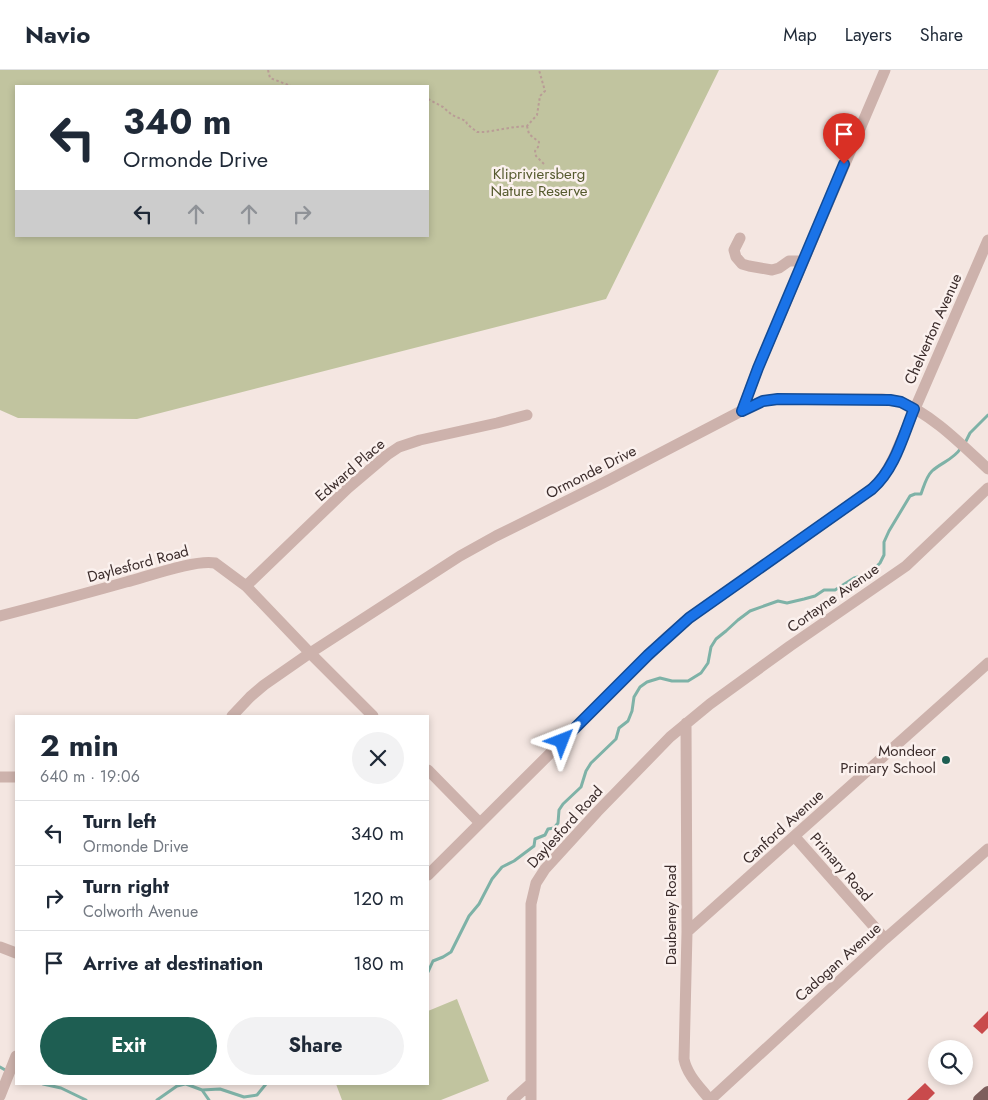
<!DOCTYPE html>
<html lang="en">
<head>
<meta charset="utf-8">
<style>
	:root { --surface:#fff; --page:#f2f2f3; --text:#1f2937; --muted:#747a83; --line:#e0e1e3; --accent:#1e5e52 }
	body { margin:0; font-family:Jost,sans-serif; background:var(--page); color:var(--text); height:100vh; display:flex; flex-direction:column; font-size:19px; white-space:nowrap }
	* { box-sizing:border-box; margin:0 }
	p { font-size:16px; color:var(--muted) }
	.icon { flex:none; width:28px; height:28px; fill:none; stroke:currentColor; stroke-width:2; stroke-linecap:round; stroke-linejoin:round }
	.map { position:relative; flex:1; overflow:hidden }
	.panel { position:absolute; left:15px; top:645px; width:414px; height:370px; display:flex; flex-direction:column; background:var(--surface); border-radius:0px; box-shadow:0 2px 8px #0003 }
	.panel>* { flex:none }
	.banner { position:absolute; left:15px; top:15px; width:414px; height:152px; border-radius:0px; box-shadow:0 2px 8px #0003; background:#fff; color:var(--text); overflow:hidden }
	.fabs { position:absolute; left:928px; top:970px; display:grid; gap:10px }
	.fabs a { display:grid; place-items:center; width:45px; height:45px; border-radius:50%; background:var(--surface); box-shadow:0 2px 8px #0003; font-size:25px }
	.pin { position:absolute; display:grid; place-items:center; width:42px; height:42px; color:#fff; margin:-51px -21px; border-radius:50% 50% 50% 0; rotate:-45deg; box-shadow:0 0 5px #0007 }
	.pin .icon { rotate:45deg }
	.me { position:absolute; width:55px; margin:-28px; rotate:45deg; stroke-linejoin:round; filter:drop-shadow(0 0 4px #0008) }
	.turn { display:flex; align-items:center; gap:18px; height:105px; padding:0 25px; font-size:22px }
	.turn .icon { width:65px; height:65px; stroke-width:2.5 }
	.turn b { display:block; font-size:35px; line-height:42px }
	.lanes { display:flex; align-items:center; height:48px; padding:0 25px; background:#0003; justify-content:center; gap:25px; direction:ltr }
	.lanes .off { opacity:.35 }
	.round { display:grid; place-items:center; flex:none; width:52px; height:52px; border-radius:26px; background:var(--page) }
	.summary { display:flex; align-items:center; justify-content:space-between; height:85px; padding:0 25px }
	h1 { font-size:30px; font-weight:700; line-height:38px }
	.action { display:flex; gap:10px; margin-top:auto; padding:10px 25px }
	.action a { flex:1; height:58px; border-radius:30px; background:var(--accent); color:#fff; font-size:20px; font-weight:700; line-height:58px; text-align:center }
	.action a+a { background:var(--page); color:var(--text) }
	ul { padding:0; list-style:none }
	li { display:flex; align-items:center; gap:15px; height:65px; padding:0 25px; border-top:1px solid var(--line) }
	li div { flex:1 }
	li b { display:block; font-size:19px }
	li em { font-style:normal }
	header { display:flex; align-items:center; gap:30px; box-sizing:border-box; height:70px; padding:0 25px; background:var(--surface); border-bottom:1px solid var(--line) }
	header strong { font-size:24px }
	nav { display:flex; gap:28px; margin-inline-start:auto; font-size:18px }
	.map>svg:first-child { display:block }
	.green { fill:#c1c49f; fill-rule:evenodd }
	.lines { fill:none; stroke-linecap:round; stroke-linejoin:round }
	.stream { stroke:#7eb2a7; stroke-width:3 }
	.building { fill:#c94a4c }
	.path { stroke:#b99c96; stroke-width:2; stroke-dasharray:2.5 2.5; stroke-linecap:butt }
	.minor { stroke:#cdb2ac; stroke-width:11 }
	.major { stroke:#7d5e5c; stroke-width:12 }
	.route-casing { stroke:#114b97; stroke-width:12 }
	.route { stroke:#1a73e8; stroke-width:9 }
	.poi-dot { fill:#1e5e52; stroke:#fbf1ee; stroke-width:2 }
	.labels { text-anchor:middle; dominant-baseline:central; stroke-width:5; stroke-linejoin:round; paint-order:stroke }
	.park-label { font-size:15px; fill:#555a2e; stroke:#fbf1ee }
	.street-label { font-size:15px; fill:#3b2c2b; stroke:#fbf1ee }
	.poi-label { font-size:15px; fill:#3b2c2b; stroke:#fbf1ee; text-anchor:end }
</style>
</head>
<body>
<header>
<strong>Navio</strong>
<nav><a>Map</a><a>Layers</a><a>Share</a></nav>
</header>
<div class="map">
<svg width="988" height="1030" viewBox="0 0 988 1030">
	<rect width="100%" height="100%" fill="#f4e6e1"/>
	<path class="green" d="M0,0h719l-113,229 -469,120 -119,-1 -18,-8zM16,16h412v150h-412z
		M457,929l32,82 -48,19h-99l-6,-16h92v-73z"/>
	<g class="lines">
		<path class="stream" d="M965,373l5,-10 18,-18
			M428,902l5,-11 10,-4 8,-5 18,-36 10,-12 13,-25 10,-12 12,-6 20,-15 1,-7 10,-4 3,-6 6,-1 4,-5 1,-13 4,-6 18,-17 5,-16 5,-8 25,-24 3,-11 9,-7 4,-10 2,-14 6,-10 7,-5 13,-4 12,3h16l13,-8 7,-10 3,-16 5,-8 10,-8 12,-11 12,-9 28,-10 9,2 17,-4 11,-3 9,-6h11l19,-12 11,-3 8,-5 7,-7 4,-8v-13l5,-11 21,-35 5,-2h6c3,-8 5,-17 11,-23 10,-9 21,-11 29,-23
			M0,997l7,4
			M43,1014l18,4 25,12
			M186,1014l16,6 7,10
			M202,1020l18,-1 24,8 13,-2 9,-11
			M157,1030l20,-14 8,-2"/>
	</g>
	<path class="building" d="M988,941v17l-6,6 -9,-8z
		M925,1013l10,10 -7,7h-21z"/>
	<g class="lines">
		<path class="path" d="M268,0l2,8 21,8
			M428,29l15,8 9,8 14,6 1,3 10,8h8l30,-5 12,-1 10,-11 3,-19 5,-5 -6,-21
			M527,56l2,8 10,8 -1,5 -3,4 1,5 8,8"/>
		<path class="minor" d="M740,168l-6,12 2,7 6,7 7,2 23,4 7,-2 10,-7h14
			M742,341l16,-43 127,-298
			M246,516l102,-98 39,-33 12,-8 21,-7 77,-17 30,-8
			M0,546c42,-11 84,-22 126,-34 20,-5 70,-23 89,-19l31,23 64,67 63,63
			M232,646l18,-19 14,-12 46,-32 150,-97 36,-20 109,-54 144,-75 14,-6 15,-2h103c6,1 13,1 19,3 31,11 64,45 88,67
			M686,653l1,209 -3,127c3,16 16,28 26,41
			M428,700l52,53
			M0,707h16
			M795,767l90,102
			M428,805l239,-238 22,-19 30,-21 146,-103c15,-11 21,-21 29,-37l94,-217
			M687,862l301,-269
			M0,877l16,6
			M0,1026l16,-40
			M512,1030l18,-16
			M531,1030v-196l5,-21 9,-14 52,-57 73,-75 40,-33 80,-58 116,-80 82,-78
			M710,1030l175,-161 103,-90"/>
		<path class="major" d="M979,1030l9,-8"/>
	</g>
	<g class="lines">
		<g class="route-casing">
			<path id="route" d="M562,671l86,-86 41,-37 183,-129c23,-20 31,-53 42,-80l-13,-7 -11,-2 -112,-1 -15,2 -21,10 16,-43 86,-204"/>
		</g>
		<use href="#route" class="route"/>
	</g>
	<circle class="poi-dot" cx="946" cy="690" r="5"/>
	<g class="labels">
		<g class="park-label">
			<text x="539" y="104">Klipriviersberg<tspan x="539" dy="17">Nature Reserve</tspan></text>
		</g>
		<g class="street-label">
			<text transform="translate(933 259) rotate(-66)">Chelverton Avenue</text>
			<text transform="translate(350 400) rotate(-41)">Edward Place</text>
			<text transform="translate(591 402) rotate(-27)">Ormonde Drive</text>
			<text transform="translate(138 494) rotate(-15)">Daylesford Road</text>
			<text transform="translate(833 528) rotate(-35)">Cortayne Avenue</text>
			<text transform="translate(565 757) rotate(-48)">Daylesford Road</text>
			<text transform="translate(783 757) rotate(-42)">Canford Avenue</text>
			<text transform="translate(841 797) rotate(49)">Primary Road</text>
			<text transform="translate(671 845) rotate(-90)">Daubeney Road</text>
			<text transform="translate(838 892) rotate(-42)">Cadogan Avenue</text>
		</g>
		<g class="poi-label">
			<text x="936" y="681">Mondeor<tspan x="936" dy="17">Primary School</tspan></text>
		</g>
	</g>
</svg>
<div class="fabs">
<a><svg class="icon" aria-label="search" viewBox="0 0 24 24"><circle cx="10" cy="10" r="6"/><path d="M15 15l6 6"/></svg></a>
</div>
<div class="pin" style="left:844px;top:94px;background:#d93025"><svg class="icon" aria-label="arrive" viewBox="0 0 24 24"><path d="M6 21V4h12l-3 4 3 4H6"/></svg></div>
<svg class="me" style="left:562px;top:671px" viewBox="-20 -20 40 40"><path d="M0-17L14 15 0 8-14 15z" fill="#1a73e8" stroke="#fff" stroke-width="4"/></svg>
<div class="banner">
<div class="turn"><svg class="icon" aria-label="left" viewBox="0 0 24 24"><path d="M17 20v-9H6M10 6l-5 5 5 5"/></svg><div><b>340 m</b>Ormonde Drive</div></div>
<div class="lanes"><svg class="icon" aria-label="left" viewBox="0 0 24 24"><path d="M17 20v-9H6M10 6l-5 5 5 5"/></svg><svg class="icon off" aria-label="ahead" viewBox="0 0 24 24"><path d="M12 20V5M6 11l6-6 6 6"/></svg><svg class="icon off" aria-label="ahead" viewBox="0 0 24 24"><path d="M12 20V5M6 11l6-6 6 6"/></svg><svg class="icon off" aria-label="right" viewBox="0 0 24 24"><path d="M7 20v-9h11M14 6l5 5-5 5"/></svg></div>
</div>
<section class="panel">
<div class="summary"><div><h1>2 min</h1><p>640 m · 19:06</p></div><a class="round"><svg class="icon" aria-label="close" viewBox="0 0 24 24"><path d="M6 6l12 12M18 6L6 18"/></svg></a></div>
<ul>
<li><svg class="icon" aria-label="left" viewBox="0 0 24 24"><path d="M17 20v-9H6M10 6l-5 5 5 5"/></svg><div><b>Turn left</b><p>Ormonde Drive</p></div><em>340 m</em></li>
<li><svg class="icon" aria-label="right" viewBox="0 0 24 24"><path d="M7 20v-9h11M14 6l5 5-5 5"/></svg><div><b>Turn right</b><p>Colworth Avenue</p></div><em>120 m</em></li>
<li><svg class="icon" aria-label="arrive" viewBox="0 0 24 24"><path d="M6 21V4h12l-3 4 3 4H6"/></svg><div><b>Arrive at destination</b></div><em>180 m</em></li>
</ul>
<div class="action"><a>Exit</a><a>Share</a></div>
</section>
</div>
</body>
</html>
